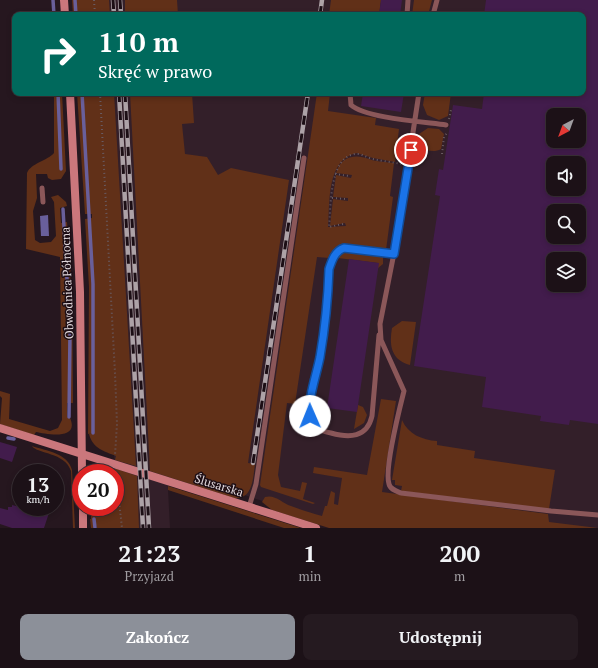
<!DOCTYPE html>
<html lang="pl">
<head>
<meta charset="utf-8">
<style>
	:root { --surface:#1c1117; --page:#251a20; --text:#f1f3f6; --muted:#a09da1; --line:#3a3136; --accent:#8c9099 }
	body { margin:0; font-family:"PT Serif",serif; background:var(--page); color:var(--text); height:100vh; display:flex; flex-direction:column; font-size:15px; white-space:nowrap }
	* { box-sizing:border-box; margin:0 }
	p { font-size:13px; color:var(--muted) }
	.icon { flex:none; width:22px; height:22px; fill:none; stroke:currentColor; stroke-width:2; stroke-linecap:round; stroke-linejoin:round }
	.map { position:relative; height:528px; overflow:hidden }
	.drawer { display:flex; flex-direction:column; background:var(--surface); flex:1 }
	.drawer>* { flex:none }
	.hud { position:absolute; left:12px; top:12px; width:574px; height:84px; border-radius:8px; box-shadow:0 2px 6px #0003,0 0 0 1px var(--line); background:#00695c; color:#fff; overflow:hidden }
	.needle { width:26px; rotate:221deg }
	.buttons { position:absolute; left:546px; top:108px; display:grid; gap:8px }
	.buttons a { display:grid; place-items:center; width:40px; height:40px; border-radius:8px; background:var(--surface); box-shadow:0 2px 6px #0003,0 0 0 1px var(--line); font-size:20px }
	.speed { position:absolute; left:12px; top:464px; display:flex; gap:8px; font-size:20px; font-weight:700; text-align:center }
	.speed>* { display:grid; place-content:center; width:52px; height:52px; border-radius:50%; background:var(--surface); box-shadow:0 2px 6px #0003,0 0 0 1px var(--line); line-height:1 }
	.speed small { font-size:10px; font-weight:400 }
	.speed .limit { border:6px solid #d22; background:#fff; color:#111 }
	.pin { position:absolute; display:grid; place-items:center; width:34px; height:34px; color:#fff; margin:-17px; border:2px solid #fff; border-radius:50%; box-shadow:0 1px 4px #0007 }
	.me { position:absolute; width:44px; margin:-22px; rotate:359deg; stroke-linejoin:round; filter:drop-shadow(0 0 3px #0008) }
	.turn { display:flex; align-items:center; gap:14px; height:84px; padding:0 20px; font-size:18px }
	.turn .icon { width:52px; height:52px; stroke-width:2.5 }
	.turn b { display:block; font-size:28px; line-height:34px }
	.eta { display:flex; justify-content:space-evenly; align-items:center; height:68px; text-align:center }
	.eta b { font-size:24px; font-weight:600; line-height:28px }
	.cta { display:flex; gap:8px; margin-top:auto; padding:8px 20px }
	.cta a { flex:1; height:46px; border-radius:8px; background:var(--accent); color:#fff; font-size:16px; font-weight:600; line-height:46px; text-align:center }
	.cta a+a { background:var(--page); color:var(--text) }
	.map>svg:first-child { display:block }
	.built { fill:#331f29; fill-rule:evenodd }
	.green { fill:#613018 }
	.water { fill:#695f9b }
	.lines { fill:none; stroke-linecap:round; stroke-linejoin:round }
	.stream { stroke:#695f9b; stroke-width:3.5 }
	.building { fill:#421c4c; fill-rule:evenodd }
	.path { stroke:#695b62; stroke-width:2; stroke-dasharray:1 3; stroke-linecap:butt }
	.lane { stroke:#8b5759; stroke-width:5 }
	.secondary { stroke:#cb777c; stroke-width:8 }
	.rail-casing { stroke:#ada2a7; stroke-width:4.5 }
	.rail { stroke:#1c0e15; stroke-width:3; stroke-dasharray:9; stroke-linecap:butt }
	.route-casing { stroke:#114b97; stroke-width:10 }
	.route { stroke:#1a73e8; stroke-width:7 }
	.labels { text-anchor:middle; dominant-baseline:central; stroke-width:3; stroke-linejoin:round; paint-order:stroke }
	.street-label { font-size:12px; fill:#e0d6da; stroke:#1c0e15 }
</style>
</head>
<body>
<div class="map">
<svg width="598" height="528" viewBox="0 0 598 528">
	<rect width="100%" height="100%" fill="#26171f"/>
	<path class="built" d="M87,0h511v528h-252l-179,-58 3,58h-55l-1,-93 -22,-342h491v-78h-495zM553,115h26v26h-26zM553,163h26v26h-26zM553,211h26v26h-26zM553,259h26v26h-26z"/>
	<path class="green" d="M72,0h37l1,15h-37z
		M125,0h52l1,15h-53z
		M331,0h50l-2,15h-50z
		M414,0h18l-4,15h-16z
		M54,93h8l4,78 -5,8 -9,1 -4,-2 -1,-4h-11l1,24 -4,13 2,29 5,3 11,-1 5,-6 -2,-34 -3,-5 7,-2 8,7 1,4 -7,2 1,15 6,-1 5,66 1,113 -1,19 1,-17h-6v14l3,1c10,23 -24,16 -34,14l-2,3 -34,-11 2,-26 -2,-2v-5l10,3 -1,25 41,12 8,-3 4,-8 -2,-163 -34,-8 1,-76c4,-10 20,-12 27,-20z
		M77,93h37l22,373 -21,-6 1,-4c-12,-5 -23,-7 -27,-22l5,-1 -6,1 1,-147 -4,-68 7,-1v-4h-7z
		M130,93h62l2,30 -12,1 3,30 22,3 11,18 13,-7 58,12 -41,283 7,1c-2,14 -2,36 -21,34l-84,-27z
		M317,93h13l-2,18 48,7 -1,7 24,4 -4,33 -22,-4 -16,-5c-31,6 -27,50 -29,74l18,-1 -1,-3 -15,3 3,-27 15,2v-3l-15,-1 3,-22 15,3 1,-3 -16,-2c5,-17 19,-19 33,-14 7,3 18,3 25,4l-4,33 3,1 -7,53 -43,-5 -5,3 -9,10 -12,-1 -22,147 -8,-1 -9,72 3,12 19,4 2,-9 5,1 -4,16 12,4 -2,1 -52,-17 -1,-2z
		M425,93h26l-3,23 -9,4 -12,-5 -4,-10z
		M428,128l11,1 5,5 -3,15c-7,4 -15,2 -21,-4l-1,-11z
		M348,251l35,5v8l-5,4v-5l-40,-5 4,-6z
		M402,321l14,1 -6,43c-19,-5 -21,-20 -18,-37z
		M381,399l15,2 -14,91 166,22 1,8 49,6h-269l-57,-18 -10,-8 3,-5c10,-3 17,6 26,9 10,4 21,7 31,10l3,-10h2l4,-15 4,2 -1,11 4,1 4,-27 -29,-5 1,-6 53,8z
		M358,405l5,2 4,8 -3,8 -10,6z
		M402,420c6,14 20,20 35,21v4l38,6 -1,7 81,12 -6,39 -148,-18 1,-5 -7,-1v-5h-3z
		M32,446c14,5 36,7 40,24l3,58h-2l-2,-57c-6,-19 -34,-17 -39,-25z
		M107,469h10l20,7 2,52h-42l-2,-5v5l-1,-5 -1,5h-2l-1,-9h4h-3v-12h24v-34h-17z
		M168,486l133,42h-17l-116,-38z"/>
	<path class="water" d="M48,215l1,21h-8l-1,-20z"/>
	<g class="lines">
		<path class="stream" d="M53,0l1,15
			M75,0l1,15
			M58,93l3,76
			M82,93l11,191v149
			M63,209l7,123 -1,85
			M8,438l6,1
			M94,519l1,9"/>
	</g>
	<path class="building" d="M381,0h21l-2,15h-21z
		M486,0h112v424l-28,-4 -1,5 -29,-4 1,-5 -59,-9 4,-30 -72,-11 26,-170 -5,-1 4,-26 4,1 10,-65 29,4 2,-16h99v-78h-99zM553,115h26v26h-26zM553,163h26v26h-26zM553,211h26v26h-26zM553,259h26v26h-26z
		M363,93h41l-3,19 -40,-6z
		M349,259l30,4 -22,149 -30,-4z
		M0,442l17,5 -5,15 -12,-4z
		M12,505l8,2h31l-7,21h-32l-12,-4v-16l8,2v-3h4z"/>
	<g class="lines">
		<path class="path" d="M94,0l1,15
			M100,93l15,280 2,51 -2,31
			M449,119l2,-9
			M442,154l2,-17 3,-4
			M335,174l14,2
			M332,198l14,1
			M343,224l-14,3c2,-21 0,-75 30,-73 5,1 9,4 14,5 9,2 19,3 28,5
			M116,474l6,54"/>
		<path class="lane" d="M407,15l1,-15
			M433,15l4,-15
			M350,93l1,12c14,13 74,17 95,20
			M419,93l-23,150 -16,81 1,16 23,51c-4,16 -20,78 -15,93 1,5 7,7 12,9l150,18 47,4
			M42,188l1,14
			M379,335l-7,81c-5,22 -23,22 -41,17 -6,-1 -13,-3 -16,-8 -4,-5 -5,-11 -6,-17 -1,-12 6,-24 8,-36 6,-34 10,-68 12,-103 3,-9 6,-18 15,-21l50,6
			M249,507l7,-23 48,-326"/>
		<path class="secondary" d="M64,0l1,15
			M70,93l10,199 2,181
			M0,428l316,100
			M83,507v21"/>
		<g class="rail-casing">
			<path id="rail" d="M113,0l1,15
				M120,0l1,15
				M320,15l2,-15
				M119,93l24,435
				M125,93l24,435
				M253,463l55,-370"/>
		</g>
		<use href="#rail" class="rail"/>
	</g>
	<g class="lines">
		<g class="route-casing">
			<path id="route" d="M310,416c-2,-19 6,-39 10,-59 5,-29 8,-59 9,-88 3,-9 6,-18 15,-21l50,6 17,-104"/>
		</g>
		<use href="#route" class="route"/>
	</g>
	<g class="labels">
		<g class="street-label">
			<text transform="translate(67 283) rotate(-92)">Obwodnica Północna</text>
			<text transform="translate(219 485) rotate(17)">Ślusarska</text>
		</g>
	</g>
</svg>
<div class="buttons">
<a><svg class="needle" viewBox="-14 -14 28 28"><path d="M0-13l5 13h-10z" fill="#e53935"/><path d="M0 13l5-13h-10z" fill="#a09da1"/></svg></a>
<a><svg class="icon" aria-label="sound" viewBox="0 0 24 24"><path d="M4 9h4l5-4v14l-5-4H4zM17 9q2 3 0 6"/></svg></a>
<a><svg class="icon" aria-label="search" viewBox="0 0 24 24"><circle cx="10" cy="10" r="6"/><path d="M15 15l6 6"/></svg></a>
<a><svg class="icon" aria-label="layers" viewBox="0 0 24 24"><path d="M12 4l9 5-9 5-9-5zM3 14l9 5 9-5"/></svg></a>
</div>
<div class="speed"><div>13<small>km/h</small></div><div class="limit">20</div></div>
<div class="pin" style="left:411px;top:150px;background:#d93025"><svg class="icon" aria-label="arrive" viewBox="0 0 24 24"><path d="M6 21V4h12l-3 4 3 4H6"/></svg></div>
<svg class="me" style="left:310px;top:416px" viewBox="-20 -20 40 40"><circle r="19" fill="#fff"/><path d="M0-13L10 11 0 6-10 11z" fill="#1a73e8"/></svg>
<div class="hud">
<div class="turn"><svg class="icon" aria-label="right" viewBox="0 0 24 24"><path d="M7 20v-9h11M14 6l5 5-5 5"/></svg><div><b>110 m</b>Skręć w prawo</div></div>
</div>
</div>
<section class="drawer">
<div class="eta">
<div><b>21:23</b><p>Przyjazd</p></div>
<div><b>1</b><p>min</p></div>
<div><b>200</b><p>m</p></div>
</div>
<div class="cta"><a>Zakończ</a><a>Udostępnij</a></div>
</section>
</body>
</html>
